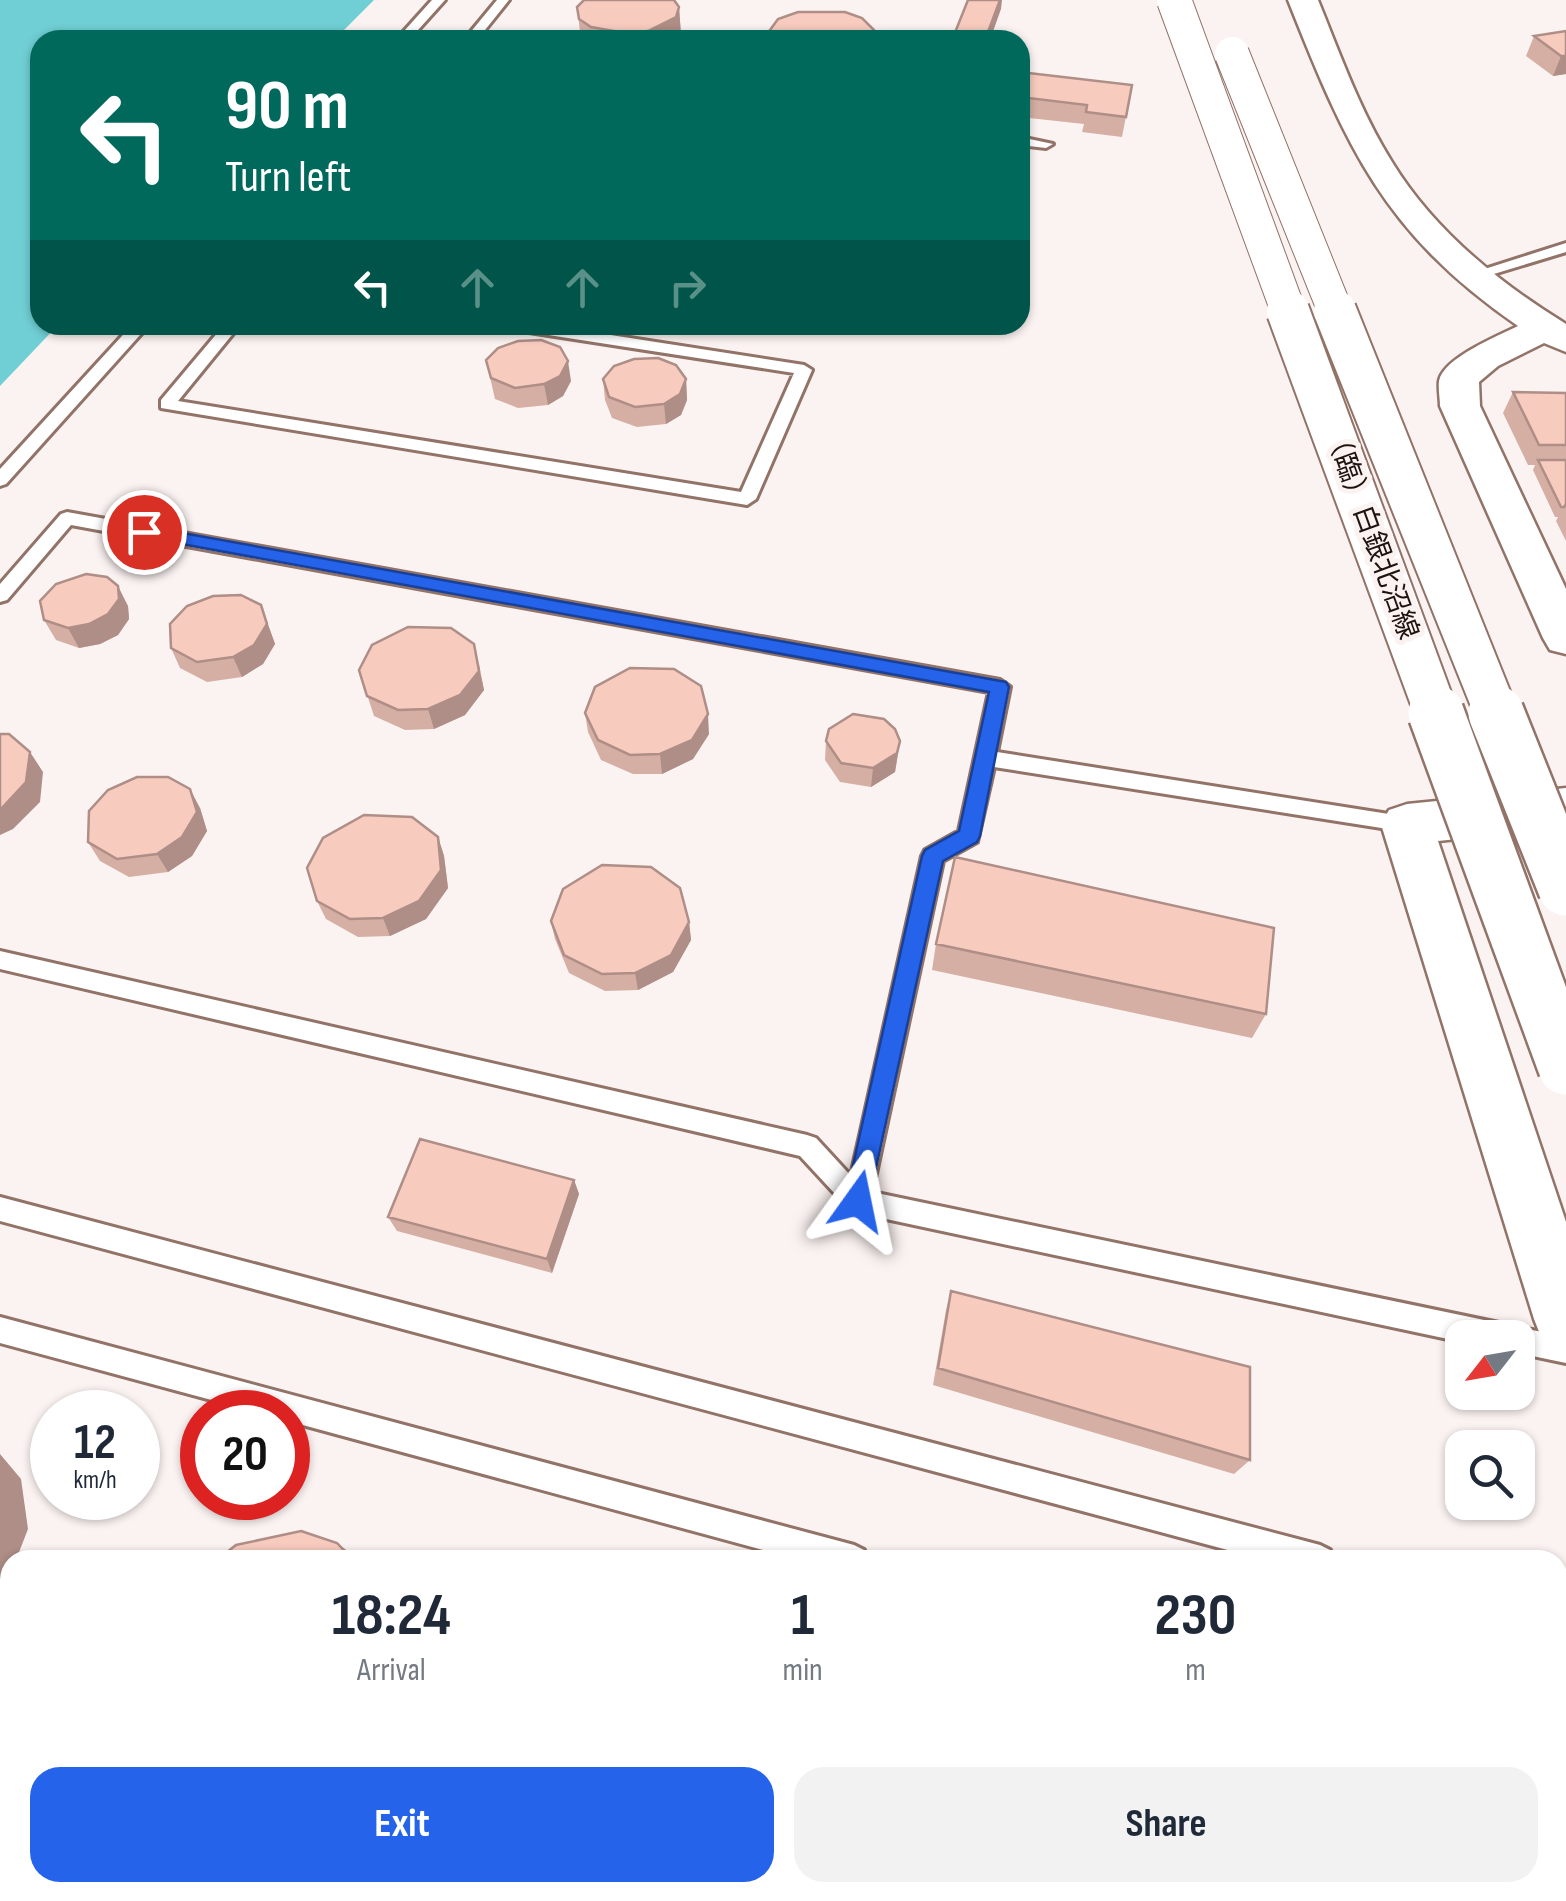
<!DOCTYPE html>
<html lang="en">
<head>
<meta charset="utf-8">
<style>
	:root { --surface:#fff; --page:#f2f2f3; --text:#1f2937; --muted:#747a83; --accent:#2563eb }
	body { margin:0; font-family:"Sofia Sans Condensed","Noto Sans JP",sans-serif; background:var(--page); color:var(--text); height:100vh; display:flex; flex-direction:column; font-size:38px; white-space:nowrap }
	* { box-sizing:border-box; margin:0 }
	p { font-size:32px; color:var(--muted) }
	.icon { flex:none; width:55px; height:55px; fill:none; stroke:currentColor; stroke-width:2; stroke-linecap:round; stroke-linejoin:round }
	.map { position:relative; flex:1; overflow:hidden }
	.side { position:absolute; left:0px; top:1550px; width:1568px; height:352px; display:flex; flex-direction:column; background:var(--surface); border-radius:30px 30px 0 0; box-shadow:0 2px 8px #0004 }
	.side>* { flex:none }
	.banner { position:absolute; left:30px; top:30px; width:1000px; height:305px; border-radius:30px; box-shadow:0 2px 8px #0004; background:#00695c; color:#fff; overflow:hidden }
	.needle { width:65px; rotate:239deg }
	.buttons { position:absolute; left:1445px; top:1320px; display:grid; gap:20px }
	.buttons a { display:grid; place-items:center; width:90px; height:90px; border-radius:20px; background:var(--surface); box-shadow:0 2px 8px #0004; font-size:50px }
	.speed { position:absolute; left:30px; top:1390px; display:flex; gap:20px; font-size:50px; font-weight:700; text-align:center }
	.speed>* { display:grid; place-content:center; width:130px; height:130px; border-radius:50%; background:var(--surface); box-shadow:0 2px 8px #0004; line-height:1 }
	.speed small { font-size:25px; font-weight:400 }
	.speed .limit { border:15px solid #d22; background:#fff; color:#111 }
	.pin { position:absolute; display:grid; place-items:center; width:85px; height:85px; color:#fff; margin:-42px; border:5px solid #fff; border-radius:50%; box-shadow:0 2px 10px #0007 }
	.me { position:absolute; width:110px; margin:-55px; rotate:12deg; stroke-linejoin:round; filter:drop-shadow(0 0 8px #0008) }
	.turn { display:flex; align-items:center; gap:35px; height:210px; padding:0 30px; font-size:45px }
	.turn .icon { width:130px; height:130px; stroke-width:2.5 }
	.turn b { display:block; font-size:70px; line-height:85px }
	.lanes { display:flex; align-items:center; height:95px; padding:0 30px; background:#0003; justify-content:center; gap:50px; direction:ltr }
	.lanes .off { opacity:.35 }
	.eta { display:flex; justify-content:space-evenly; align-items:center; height:170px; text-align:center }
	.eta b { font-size:60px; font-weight:700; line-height:70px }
	.button { display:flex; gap:20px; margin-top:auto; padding:20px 30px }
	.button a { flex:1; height:115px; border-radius:30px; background:var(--accent); color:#fff; font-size:40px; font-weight:700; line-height:115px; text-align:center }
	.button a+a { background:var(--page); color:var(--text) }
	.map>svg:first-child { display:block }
	.water { fill:#70cfd4 }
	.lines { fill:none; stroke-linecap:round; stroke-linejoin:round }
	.lane-casing { stroke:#927368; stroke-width:6 }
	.secondary-casing { stroke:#927368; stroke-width:5 }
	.lane { fill:#fff; fill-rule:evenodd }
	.secondary { fill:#fff; fill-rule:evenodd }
	.secondary-bridge-far2-casing { stroke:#927368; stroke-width:36; stroke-linecap:butt }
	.secondary-bridge-far1-casing { stroke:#927368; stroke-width:46; stroke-linecap:butt }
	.secondary-bridge-casing { stroke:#927368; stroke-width:60; stroke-linecap:butt }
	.secondary-bridge-far2 { stroke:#fff; stroke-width:34 }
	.secondary-bridge-far1 { stroke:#fff; stroke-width:42 }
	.secondary-bridge { stroke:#fff; stroke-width:55 }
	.wall { fill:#d5afa4 }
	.shaded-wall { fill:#ae8e86 }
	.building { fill:#f8cbbf; stroke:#ae8e86; stroke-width:2.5 }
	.route { fill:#2563eb; stroke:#184099; stroke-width:2.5 }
	.labels { text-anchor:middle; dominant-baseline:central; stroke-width:10; stroke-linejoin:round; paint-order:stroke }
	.far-street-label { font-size:28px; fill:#1e130e; stroke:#fbf3f1 }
</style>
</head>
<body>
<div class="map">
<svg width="1566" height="1901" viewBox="0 0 1566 1901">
	<rect width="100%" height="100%" fill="#fbf3f1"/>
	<path class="water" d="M0,0h374l-40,40h-294v285h18l-58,61z"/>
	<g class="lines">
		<g class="lane-casing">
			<path id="lane" d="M432,0h13l-36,40h-13z
				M497,0h12l-32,40h-13z
				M1020,137l33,7 -7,4 -26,-3z
				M1566,243v9l-92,28 -8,-5z
				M132,325h17l-143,159 -6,2v-17z
				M224,325h16l-62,76 563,91 53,-119 -278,-43 -8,-5h38l258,40 8,5 -56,129 -9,6 -586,-97v-8z
				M67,512l933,168 10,7 -13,65 417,66 4,6 -4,6 -7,2 -413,-65 -17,75 -34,19 -71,331 694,145v26l-48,-10v-15h-56v4l-604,-129 -9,-4 -49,-53 -800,-187v-18l807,184 9,3 35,38 71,-320 3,-6 34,-19 30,-139 -918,-167 -64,75 -7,2v-18l61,-70z
				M0,1197l1320,348 10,5 5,10h-70l-1265,-339z
				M0,1317l854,228 10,5 5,10h-69l-512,-139v-9h-32l-256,-69z
				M1558,1608l8,2v30l-8,-2z
				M1558,1734l8,2v32l-8,-3z"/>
		</g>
		<g class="secondary-casing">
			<path id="secondary" d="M1288,0h30c22,54 42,111 74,162 41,67 107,121 174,162v28l-22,-9 -46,23 -19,16 1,24 86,183v65l-16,-4 -7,-12 -103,-232c0,-8 -2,-17 -1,-25 4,-23 59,-45 79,-55 -135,-93 -172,-180 -230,-326z
				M1566,788v40l-128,13 128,381v129l-23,-9 -9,-23 -153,-495 8,-14 18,-6z"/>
		</g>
		<use href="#lane" class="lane"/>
		<use href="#secondary" class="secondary"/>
		<g class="secondary-bridge-far2-casing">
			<path id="secondary-bridge-far2" d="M1174,0l115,313
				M1232,54l104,259"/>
		</g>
		<g class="secondary-bridge-far1-casing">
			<path id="secondary-bridge-far1" d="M1288,311l149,404
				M1335,311l162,404"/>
		</g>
		<g class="secondary-bridge-casing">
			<path id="secondary-bridge" d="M1436,713l130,354
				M1496,713l70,175"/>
		</g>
		<use href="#secondary-bridge-far2" class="secondary-bridge-far2"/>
		<use href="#secondary-bridge-far1" class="secondary-bridge-far1"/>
		<use href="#secondary-bridge" class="secondary-bridge"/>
	</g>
	<path class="wall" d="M577,7h102l2,28 -2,5h-98z
		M1566,31v43l-13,2 -27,-20 8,-20z
		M1020,72l112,13 -10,52 -40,-5 2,-8 -64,-7z
		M486,360l85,21 -8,15 -15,9 -30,3 -23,-9z
		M603,379h83l1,21 -6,15 -15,9 -29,3 -25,-9 -7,-18z
		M1513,392l53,1v148l-10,-20 2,-4h-3l-22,-47 2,-5h-7l-25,-52z
		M261,605l14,39 -12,20 -21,13 -35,5 -27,-14 -9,-20z
		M128,606l1,13 -11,16 -18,9 -21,4 -23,-8 -12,-20z
		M479,664l5,26 -19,25 -31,14 -29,1 -31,-14 -15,-46z
		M585,713l124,21 -16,25 -31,15h-29l-32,-14 -13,-28z
		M826,741h74l-5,31 -24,15 -31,-5 -15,-22z
		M200,808l7,23 -15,25 -24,16 -39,5 -29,-16 -12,-19z
		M438,837l6,19 4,32 -22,31 -36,17 -32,1 -32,-18 -9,-18z
		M551,921l138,1 2,18 -18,32 -35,18 -33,1 -36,-18 -14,-34z
		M936,944l330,70 -14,24 -320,-68z
		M574,1180l5,14 -27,79 -155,-42 -9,-14z
		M951,1291l299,169 -16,14 -301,-89 13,-75z
		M1113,1892h266l24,9h-290z"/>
	<path class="shaded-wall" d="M1000,0h2l-1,9 -11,31h-5z
		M679,7l2,28 -2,5h-54v-7z
		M1561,56h5v18l-13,2z
		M568,361l3,20 -8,15 -15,9 -4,-21z
		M686,379l1,21 -6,15 -15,9 -2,-20z
		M118,586l10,20 1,13 -11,16 -18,9 -21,4 -11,-20z
		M261,605l14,39 -12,20 -21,13 -9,-20z
		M474,644l10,46 -19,25 -31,14 -6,-20z
		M708,714l1,20 -16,25 -31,15 -2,-20z
		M900,741l-5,31 -24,15 2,-19z
		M30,752l13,20 -3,30 -27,27 -13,6v-25z
		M190,789l10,19 7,23 -15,25 -24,16 -11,-18z
		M438,837l6,19 4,32 -22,31 -36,17 -7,-18z
		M689,922l2,18 -18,32 -35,18 -3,-17z
		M574,1180l5,14 -27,79 -5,-14z
		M0,1454l21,25 7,50 -12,31h-6v14l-5,12 -5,6z
		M337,1543l16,12 5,5h-5z
		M0,1881l15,20h-15z"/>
	<path class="building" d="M584,0h90l5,7 -3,10 -28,14 -23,2 -34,-6 -12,-8 -2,-12z
		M968,0h32l-15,40h-33z
		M798,12h47l17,6 12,12 -1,10h-100l-3,-10 8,-11z
		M1566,31v25h-5l-27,-20z
		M1020,72l112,13 -6,32 -40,-5 1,-7 -67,-8z
		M541,340l19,7 8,14 -8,15 -16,8 -29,4 -24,-10 -5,-18 12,-12 20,-7z
		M658,358l18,7 10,14 -6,15 -16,10 -29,3 -26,-10 -6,-18 11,-13 20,-7z
		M1513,392l53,1v52h-27z
		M1538,460h28v44l-2,3h-3z
		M86,574l21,3 11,9 1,13 -11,15 -19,10 -21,4 -24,-8 -4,-19 16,-17z
		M241,595l20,10 6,19 -13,21 -21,12 -36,5 -26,-14 -1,-24 17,-18 26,-10z
		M408,627l43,1 23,16 5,27 -19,24 -32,14 -30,1 -31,-14 -8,-26 13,-25z
		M630,668l44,1 27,17 7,28 -16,26 -32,14 -30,1 -32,-15 -13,-27 10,-26z
		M853,714l31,5 11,10 5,12 -3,12 -24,15 -32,-5 -15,-22 3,-12z
		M0,734h9l21,18 -4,30 -26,28z
		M137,777h31l22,12 7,23 -15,25 -25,17 -40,5 -29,-17 1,-31 19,-21z
		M364,815l48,2 26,20 3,33 -22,31 -36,17 -33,1 -33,-18 -10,-33 16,-30z
		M955,857l319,71 -8,86 -330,-70z
		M602,865l49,2 29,21 9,34 -18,33 -36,18 -33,1 -38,-19 -13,-34 12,-32z
		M420,1139l154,41 -27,79 -159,-42z
		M951,1291l299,76v93l-312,-92z
		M301,1531l36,12 16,17h-136l19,-15z
		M611,1892h135l-19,9h-104z
		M1127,1892h252l24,9h-276z"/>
	<path class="route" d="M144,526l862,156 3,5 -29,149 -3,6 -34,19 -76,348 -9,4 -9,-4 -4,-8 77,-345 3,-6 34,-19 30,-139 -851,-156 -3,-4z"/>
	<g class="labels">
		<g class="far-street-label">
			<text transform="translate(1371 533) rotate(70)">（臨）白銀北沼線</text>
		</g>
	</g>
</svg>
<div class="buttons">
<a><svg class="needle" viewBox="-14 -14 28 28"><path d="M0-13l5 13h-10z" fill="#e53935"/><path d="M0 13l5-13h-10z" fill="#747a83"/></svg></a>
<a><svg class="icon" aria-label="search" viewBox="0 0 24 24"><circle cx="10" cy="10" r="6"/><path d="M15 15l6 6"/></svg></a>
</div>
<div class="speed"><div>12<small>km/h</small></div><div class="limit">20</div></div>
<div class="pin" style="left:144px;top:532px;background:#d93025"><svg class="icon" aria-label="arrive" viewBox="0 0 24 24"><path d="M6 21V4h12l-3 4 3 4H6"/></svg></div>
<svg class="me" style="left:858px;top:1201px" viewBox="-20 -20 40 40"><path d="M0-17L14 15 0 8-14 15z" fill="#2563eb" stroke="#fff" stroke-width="4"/></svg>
<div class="banner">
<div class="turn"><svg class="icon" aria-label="left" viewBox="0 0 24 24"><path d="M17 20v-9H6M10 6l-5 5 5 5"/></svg><div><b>90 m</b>Turn left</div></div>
<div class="lanes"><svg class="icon" aria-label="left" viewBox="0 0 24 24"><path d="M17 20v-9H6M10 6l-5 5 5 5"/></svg><svg class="icon off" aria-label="ahead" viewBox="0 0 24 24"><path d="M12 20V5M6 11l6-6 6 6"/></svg><svg class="icon off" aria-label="ahead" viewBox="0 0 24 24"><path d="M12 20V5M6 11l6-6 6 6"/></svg><svg class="icon off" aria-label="right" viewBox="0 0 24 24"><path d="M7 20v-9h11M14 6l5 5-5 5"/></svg></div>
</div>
<section class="side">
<div class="eta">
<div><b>18:24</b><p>Arrival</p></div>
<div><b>1</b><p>min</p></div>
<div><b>230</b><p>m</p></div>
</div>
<div class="button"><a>Exit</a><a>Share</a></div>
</section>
</div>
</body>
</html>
